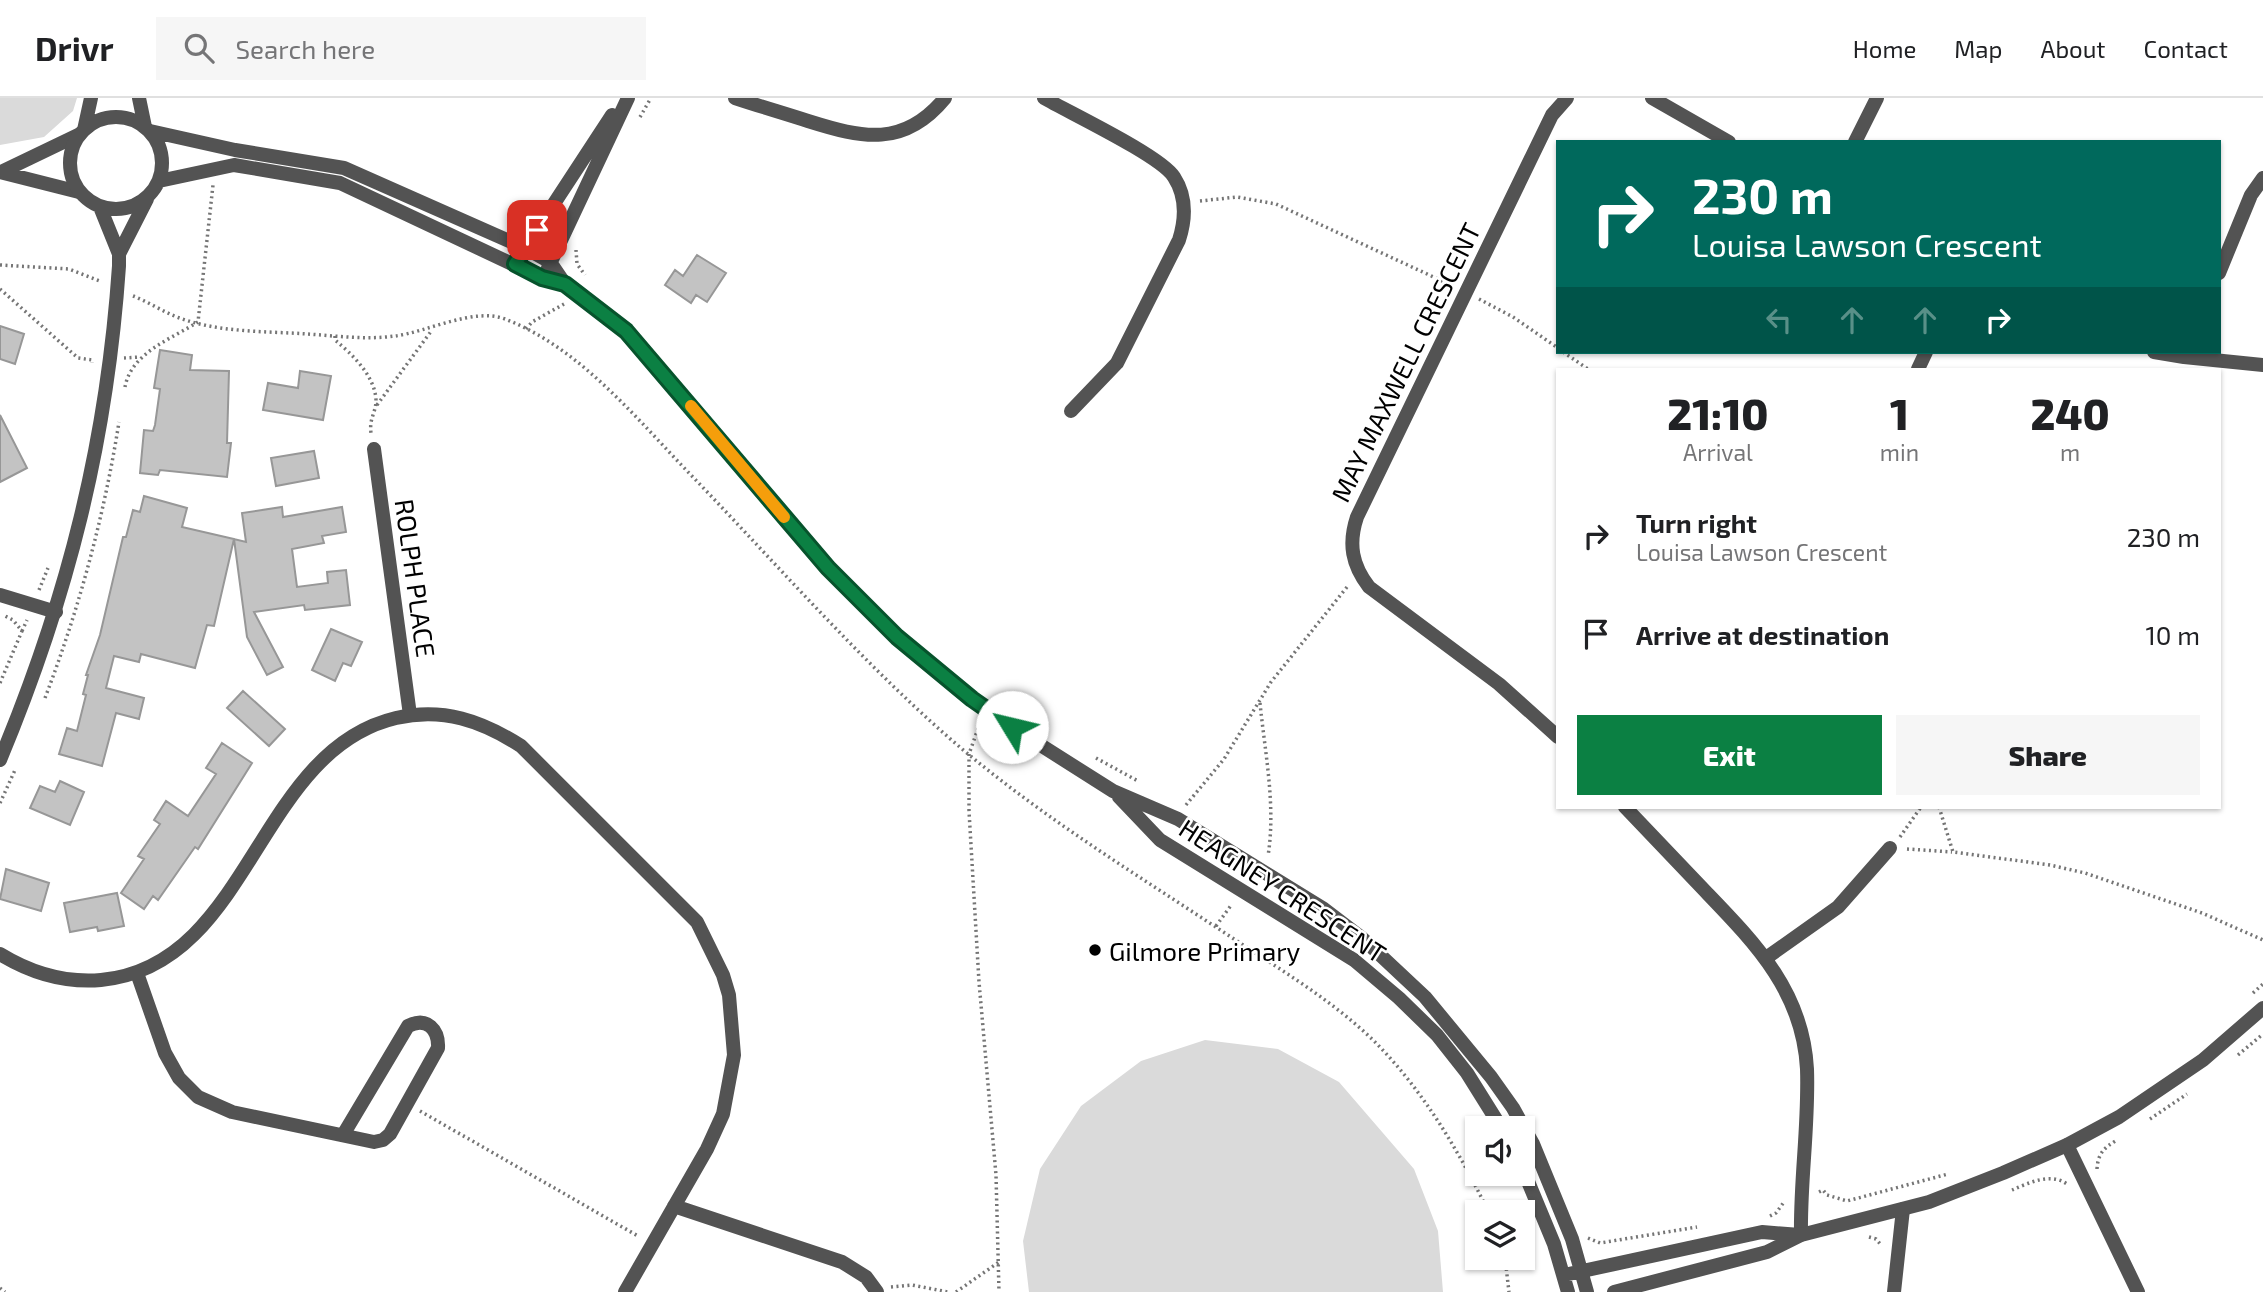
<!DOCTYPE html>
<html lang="en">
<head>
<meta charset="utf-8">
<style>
	:root { --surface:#fff; --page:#f6f6f6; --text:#202124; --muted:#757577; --line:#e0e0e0; --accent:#0b8043 }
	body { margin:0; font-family:"Exo 2",sans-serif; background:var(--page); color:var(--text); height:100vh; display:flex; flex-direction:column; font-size:26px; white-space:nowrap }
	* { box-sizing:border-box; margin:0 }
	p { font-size:23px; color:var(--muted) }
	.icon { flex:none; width:38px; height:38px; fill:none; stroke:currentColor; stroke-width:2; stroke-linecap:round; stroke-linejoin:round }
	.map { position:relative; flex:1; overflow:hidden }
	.details { position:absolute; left:1556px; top:270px; width:665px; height:441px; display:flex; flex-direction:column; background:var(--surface); border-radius:0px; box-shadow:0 2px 5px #0004 }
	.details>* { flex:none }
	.hud { position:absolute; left:1556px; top:42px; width:665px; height:214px; border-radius:0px; box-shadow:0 2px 5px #0004; background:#00695c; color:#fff; overflow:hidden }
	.buttons { position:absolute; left:1465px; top:1018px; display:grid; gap:14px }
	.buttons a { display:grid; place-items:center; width:70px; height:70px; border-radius:0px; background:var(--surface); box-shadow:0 2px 5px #0004; font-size:35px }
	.pin { position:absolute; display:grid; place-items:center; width:60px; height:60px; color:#fff; margin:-30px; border-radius:14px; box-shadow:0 4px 10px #0006 }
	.me { position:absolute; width:77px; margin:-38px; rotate:306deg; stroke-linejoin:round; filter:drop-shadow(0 0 5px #0008) }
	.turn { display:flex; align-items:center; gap:24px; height:147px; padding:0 21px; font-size:32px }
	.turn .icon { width:91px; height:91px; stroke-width:2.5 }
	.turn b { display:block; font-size:49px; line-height:60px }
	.lanes { display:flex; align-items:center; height:66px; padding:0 21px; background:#0003; justify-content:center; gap:35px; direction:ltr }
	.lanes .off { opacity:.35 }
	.eta { display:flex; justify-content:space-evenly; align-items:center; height:119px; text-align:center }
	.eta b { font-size:42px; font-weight:800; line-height:49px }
	.button { display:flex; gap:14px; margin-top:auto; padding:14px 21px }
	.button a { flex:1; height:80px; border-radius:0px; background:var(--accent); color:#fff; font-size:28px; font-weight:800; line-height:80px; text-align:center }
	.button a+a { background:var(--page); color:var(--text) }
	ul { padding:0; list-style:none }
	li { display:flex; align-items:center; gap:21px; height:98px; padding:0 21px }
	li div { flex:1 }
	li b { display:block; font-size:26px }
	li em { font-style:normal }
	header { display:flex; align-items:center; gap:42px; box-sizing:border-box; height:98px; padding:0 35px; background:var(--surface); border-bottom:2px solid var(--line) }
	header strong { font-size:33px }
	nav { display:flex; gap:38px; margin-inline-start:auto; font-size:24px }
	.search { width:490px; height:63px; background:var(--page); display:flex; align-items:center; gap:18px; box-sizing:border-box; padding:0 24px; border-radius:0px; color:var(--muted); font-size:26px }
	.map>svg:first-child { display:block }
	.green { fill:#dadada }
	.building { fill:#c3c3c3; stroke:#979797; stroke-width:2 }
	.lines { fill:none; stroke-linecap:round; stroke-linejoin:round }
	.path { stroke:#757575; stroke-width:3.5; stroke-dasharray:2 3.5; stroke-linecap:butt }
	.minor { stroke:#535353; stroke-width:14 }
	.tertiary { stroke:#535353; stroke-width:14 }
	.route-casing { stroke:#07532c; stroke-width:18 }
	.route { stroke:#0b8043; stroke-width:12 }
	.slow { stroke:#f59e0b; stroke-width:12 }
	.poi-dot { fill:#000; stroke:#fff; stroke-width:2.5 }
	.labels { text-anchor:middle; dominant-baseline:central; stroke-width:5; stroke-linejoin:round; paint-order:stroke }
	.street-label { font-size:26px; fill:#000; stroke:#fff }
	.poi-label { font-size:26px; fill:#000; stroke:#fff; text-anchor:start }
</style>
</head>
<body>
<header>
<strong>Drivr</strong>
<div class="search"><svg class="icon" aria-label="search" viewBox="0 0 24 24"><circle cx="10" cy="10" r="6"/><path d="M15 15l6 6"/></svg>Search here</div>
<nav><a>Home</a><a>Map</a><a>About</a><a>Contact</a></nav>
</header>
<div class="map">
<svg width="2263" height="1194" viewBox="0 0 2263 1194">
	<rect width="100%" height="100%" fill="#fff"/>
	<path class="green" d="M0,0h77l-4,13 -29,26 -44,8z
		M1205,942l73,9 61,33 75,87 24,62 5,61h-414l-6,-51 17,-72 41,-63 60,-45z"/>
	<path class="building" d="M697,157l29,18 -19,29 -11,-7 -5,8 -26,-18 10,-15 8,6z
		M0,228l24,8 -9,30 -15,-5z
		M160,252l32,5 -2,15 39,1 -2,72h4l-4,34 -67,-7 -2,5 -18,-2 4,-43 9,1 2,-6 5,-36 -6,-1z
		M300,273l31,5 -8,44 -60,-10 5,-27 30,5z
		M0,317l27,53 -27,14z
		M314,353l5,27 -43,8 -5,-28z
		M144,398l43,12 -5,19 52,12 -20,87 -7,-1 -12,43 -54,-14 -2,8 -25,-6 -8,32 38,10 -5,21 -23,-6 -14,53 -43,-12 8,-26 10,3 9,-36 -3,-1 5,-19h-2l14,-40 23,-98h3l7,-27 7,2z
		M282,409l1,10 59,-10 4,25 -24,4 2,7 -32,6 5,38 31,-4 -1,-11 19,-2 4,35 -45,5 -1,-5 -50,7 29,55 -16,8 -20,-38 -13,-98 12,3 -4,-29z
		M331,531l31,13 -11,24 -8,-3 -8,18 -23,-11z
		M243,593l42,38 -16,17 -42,-38z
		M222,645l30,20 -54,86 -3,-2 -37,53 -5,-4 -9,13 -23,-16 23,-34 -6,-3 22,-32 -6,-4 12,-19 22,15 28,-42 -10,-6z
		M60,683l24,11 -14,33 -40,-17 10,-22 15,6z
		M6,771l43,14 -8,28 -41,-12z
		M117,795l7,33 -26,5 -1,-4 -27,5 -6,-29z"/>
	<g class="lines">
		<path class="path" d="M640,19l11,-19
			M1200,103l37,-4 39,7 177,82
			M576,152l1,14 8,11
			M0,167l69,4 31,12
			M0,191l78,69 14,2v3
			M133,198c13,5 26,13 39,19 42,18 92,16 136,19 29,2 59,6 87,2 32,-4 79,-29 110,-17 75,29 130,98 185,155 81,84 160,175 248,254 90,81 195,144 296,211 47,31 99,62 140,102 49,49 85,110 115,172
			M1479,201l34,18 45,31
			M526,231l6,-7 32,-18
			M335,238v4c17,14 40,36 41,60 0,13 -7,18 -5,33
			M1563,254l25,17
			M124,260l16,-1
			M125,289c6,-34 46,-48 73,-65l15,-137
			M377,307l55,-75
			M39,492l9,-22
			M22,533l5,-11
			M0,585l22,-52 -9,-11 -8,-4
			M45,600c34,-89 59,-181 74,-276
			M1260,605c5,50 16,103 8,153
			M980,625l-11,31v57l10,171 17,193 3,117
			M1096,660l42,23
			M0,705l15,-33
			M1186,707l38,-46 47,-77 76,-95
			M1939,709l14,45 97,13 35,8 117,40 61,27
			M1900,739l21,-30
			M1907,751l45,3
			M1216,828l16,-22
			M2253,895l10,-9
			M2238,957l25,-21
			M420,1013l218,125
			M2150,1021l37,-25
			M2097,1071c1,-16 7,-21 20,-29
			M2012,1092c17,-7 38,-18 55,-6
			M1819,1094l4,-2 4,5 20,6 101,-27
			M1770,1118l6,-3 8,-11
			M1522,1137l11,6
			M1869,1139l7,2 6,7
			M1588,1140l12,5 97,-16
			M1505,1160l4,34
			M891,1189l21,-2 36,7
			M0,1190l5,4
			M956,1194l43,-30"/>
		<path class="minor" d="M735,0c24,8 48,15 73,23 54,17 96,27 137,-23
			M1044,0c26,15 117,58 130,79 13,20 12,41 5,63l-62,123 -46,48
			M1652,0l77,44
			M1855,44l22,-44
			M0,74l79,20
			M1,74l77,-37
			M2219,175l32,-78 12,-17
			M2154,254l30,5 79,8
			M1918,271l8,-17
			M374,351l36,266
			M0,497l56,17
			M1558,639l-59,-53 -130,-97c-17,-22 -21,-43 -12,-70l195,-402 15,-17
			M1625,709c27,28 54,57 81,85 50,52 97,100 101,177 2,56 -7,111 -6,166
			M0,856c31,19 65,29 101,26 150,-14 155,-229 295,-262 47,-11 86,3 125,28l176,176 26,53 6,20 5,60 -11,59 -16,35 -82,143
			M1766,860l72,-51 52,-59
			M137,875l28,80 14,25 19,19 34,15 142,30 9,-2 7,-6 48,-86c1,-18 -11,-32 -30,-22l-65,109
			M2067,1047l71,147
			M674,1108l168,56 24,15 11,15
			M1894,1194l9,-83"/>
		<path class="tertiary" d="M139,0l6,29
			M70 65a46 46 0 1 1 92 0a46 46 0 1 1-92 0Z
			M84,32l7,-32
			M150,33l85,19 109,18 181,80 25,14 15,22
			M159,83l75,-16 106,18 202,95 23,6 9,5 52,42 202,237 69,69 75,62 40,28 101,64 65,28 146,90 38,29 63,59 66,80 22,31 20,36 39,95 15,53
			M119,156l28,-55
			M521,156l91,-139
			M548,170l80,-170
			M0,662c68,-163 107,-318 119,-494v-12l-19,-47
			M1119,699l41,43 194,120 45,38 38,37 30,38 35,56
			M1522,1069l32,77 14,48
			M1564,1177l198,-43 38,3
			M1614,1194l153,-40 34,-17 128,-33 74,-29 64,-28 52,-28 84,-57 60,-52"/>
	</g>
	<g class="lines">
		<g class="route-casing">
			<path id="route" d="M537,132l-22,34 27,14 23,6 61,47 202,237 69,69 75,62 40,28"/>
		</g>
		<use href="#route" class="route"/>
		<path class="slow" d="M691,308l93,111"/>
	</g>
	<circle class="poi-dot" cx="1095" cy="852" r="7"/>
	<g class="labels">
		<g class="street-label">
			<text transform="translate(1405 264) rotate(-64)">MAY MAXWELL CRESCENT</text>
			<text transform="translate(416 480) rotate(82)">ROLPH PLACE</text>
			<text transform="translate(1283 792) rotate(33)">HEAGNEY CRESCENT</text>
		</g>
		<g class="poi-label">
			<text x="1109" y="852">Gilmore Primary</text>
		</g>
	</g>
</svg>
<div class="buttons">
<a><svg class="icon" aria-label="sound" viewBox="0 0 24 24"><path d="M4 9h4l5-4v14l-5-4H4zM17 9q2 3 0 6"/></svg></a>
<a><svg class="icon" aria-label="layers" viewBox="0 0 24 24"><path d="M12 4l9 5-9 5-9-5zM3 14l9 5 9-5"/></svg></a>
</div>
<div class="pin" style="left:537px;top:132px;background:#d93025"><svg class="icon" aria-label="arrive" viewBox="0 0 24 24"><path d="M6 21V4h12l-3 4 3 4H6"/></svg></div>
<svg class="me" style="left:1012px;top:629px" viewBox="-20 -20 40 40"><circle r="19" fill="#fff"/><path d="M0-13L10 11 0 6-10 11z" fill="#0b8043"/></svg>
<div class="hud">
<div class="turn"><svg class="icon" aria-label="right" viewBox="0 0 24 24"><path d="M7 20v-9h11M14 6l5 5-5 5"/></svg><div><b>230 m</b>Louisa Lawson Crescent</div></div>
<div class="lanes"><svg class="icon off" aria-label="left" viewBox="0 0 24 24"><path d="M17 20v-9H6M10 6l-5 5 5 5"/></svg><svg class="icon off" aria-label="ahead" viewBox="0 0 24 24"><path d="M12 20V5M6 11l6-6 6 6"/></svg><svg class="icon off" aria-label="ahead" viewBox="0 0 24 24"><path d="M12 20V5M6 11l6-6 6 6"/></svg><svg class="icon" aria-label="right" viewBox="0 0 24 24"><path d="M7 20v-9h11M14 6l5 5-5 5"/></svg></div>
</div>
<section class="details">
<div class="eta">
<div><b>21:10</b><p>Arrival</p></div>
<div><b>1</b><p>min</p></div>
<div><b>240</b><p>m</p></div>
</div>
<ul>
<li><svg class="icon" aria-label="right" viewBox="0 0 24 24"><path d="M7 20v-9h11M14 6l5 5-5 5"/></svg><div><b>Turn right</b><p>Louisa Lawson Crescent</p></div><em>230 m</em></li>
<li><svg class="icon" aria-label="arrive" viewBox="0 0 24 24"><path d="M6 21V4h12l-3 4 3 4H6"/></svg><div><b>Arrive at destination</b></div><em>10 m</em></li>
</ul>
<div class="button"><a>Exit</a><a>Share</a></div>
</section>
</div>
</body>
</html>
